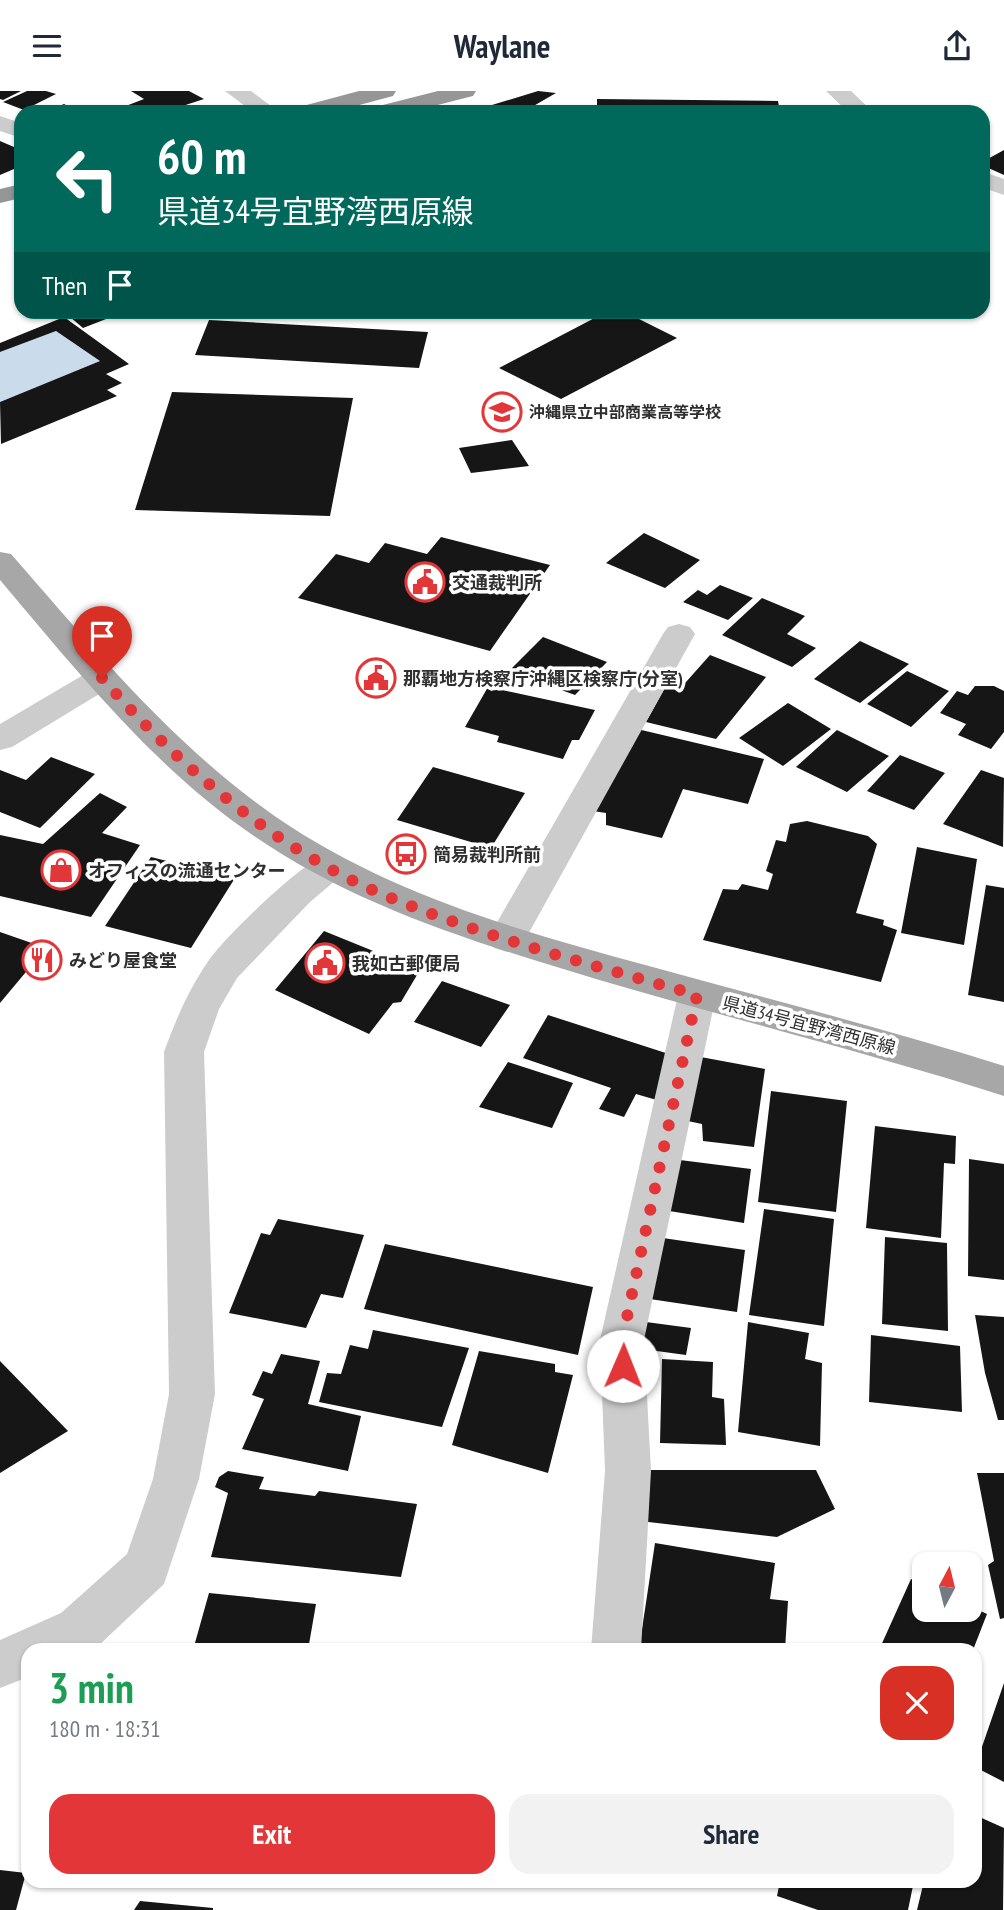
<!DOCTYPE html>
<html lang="en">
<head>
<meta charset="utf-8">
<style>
	:root { --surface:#fff; --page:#f2f2f3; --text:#1f2937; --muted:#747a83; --accent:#e23638 }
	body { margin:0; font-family:"PT Sans Narrow","Noto Sans JP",sans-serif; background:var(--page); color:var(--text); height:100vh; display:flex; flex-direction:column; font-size:26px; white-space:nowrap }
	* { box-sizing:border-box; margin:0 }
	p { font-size:23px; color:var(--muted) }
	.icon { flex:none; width:38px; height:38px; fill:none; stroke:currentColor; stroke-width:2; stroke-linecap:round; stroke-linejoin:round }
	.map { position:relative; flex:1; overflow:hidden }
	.panel { position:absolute; left:21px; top:1552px; width:961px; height:245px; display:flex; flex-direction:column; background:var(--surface); border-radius:21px; box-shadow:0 2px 5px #0004 }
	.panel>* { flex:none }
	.banner { position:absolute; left:14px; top:14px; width:976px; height:214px; border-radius:21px; box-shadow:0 2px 5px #0004; background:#00695c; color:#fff; overflow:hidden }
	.needle { width:46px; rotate:7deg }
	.fabs { position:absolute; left:912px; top:1461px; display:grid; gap:14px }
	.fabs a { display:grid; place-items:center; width:70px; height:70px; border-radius:14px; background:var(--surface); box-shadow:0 2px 5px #0004; font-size:35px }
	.pin { position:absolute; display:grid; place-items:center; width:60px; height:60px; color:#fff; margin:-72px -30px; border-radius:50% 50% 50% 0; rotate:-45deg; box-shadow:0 0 7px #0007 }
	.pin .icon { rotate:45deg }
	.me { position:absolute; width:77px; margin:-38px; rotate:1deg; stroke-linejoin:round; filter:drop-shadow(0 0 5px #0008) }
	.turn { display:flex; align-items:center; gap:24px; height:147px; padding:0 28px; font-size:32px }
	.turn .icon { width:91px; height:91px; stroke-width:2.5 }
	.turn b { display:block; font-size:49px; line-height:60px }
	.then { display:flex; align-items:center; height:66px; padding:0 28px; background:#0003; gap:14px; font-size:26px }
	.round { display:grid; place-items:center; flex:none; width:74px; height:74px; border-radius:21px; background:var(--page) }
	.overview { display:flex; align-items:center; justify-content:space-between; height:119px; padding:0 28px }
	h1 { font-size:42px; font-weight:700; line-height:52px; color:#1e9e55 }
	.primary-button { display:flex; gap:14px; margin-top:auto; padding:14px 28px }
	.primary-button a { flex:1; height:80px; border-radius:21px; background:var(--accent); color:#fff; font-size:28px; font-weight:700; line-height:80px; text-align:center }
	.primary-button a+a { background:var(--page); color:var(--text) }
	header { display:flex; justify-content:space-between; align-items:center; height:91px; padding:0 28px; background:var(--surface); font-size:32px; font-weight:700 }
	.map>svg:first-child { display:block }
	.water { fill:#cadceb }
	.building { fill:#161616 }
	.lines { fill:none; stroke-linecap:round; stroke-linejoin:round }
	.minor { fill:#ccc; fill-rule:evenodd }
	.major { fill:#a7a7a7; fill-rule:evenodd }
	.highway { fill:#969696; fill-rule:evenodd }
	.route { stroke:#e23638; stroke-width:12; stroke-dasharray:0 21.6 }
	.labels { text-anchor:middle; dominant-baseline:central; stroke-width:7; stroke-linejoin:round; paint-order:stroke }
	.far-poi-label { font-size:16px; font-weight:bold; fill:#2f2f2f; stroke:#fff; text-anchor:start }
	.poi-label { font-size:18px; font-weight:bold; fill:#2f2f2f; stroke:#fff; text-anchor:start }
	.street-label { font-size:18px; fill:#2f2f2f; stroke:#fff }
</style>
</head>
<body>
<header><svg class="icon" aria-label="menu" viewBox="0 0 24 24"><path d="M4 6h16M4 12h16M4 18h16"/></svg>Waylane<svg class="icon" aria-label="share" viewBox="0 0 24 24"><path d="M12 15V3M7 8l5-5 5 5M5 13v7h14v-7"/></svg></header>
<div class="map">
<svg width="1004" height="1819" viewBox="0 0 1004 1819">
	<rect width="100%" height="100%" fill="#fff"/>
	<path class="water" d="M56,240l44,30 -100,41v-50z"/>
	<path class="building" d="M0,0h21l-18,9 -3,-1z
		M27,0h19l10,3 -32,16 -21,-8z
		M131,0h58l15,8 -40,13h-40l-6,-3 26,-10z
		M538,0l18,2 -33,19h-54z
		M597,8l181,2 2,11h-183z
		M64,13l14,8h-32z
		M0,50l21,9v16l-21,9z
		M1004,59v25l-20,-9v-5z
		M63,220h61v1l-41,16z
		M608,220h15l54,27 -116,61 -62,-31z
		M64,226l65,47 -23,10 16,9 -15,7 10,6 -116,48 -1,-42 100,-41 -44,-30 -56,21v-9z
		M209,229l219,12 -9,36 -224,-13z
		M172,301l181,6 -23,118 -195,-6z
		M512,349l17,26 -58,7 -12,-25z
		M644,442l56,27 -35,28 -59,-25z
		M441,446l109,28 -60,86 -192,-53 38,-44 33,9 16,-20 42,11z
		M720,494l33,13 -25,22 -45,-18 15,-12 9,5z
		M762,507l43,18 -18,18 29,14 -24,19 -70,-32z
		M543,546l64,25 -32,33 -66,-24z
		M860,550l49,23 -49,39 -46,-24z
		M710,564l56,22 -50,62 -70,-17 20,-36 11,1 9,-5z
		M907,580l42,20 -38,36 -44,-23z
		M975,595h19l10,5v41l-13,17 -33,-14 8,-11 -26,-11 17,-22 11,4z
		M488,596l107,23 -16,30h-7l-9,19 -66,-17 2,-6 -34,-9z
		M788,612l43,26 -48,37 -44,-28z
		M633,637l131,31 -16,45 -65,-15 -21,49 -56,-13v-12l-13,-2z
		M837,639l52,26 -42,36 -51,-25z
		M900,664l45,18 -31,37 -47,-19z
		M51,666l44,17 -55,54 -40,-16v-42l26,10z
		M433,676l92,26 -34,55 -94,-28z
		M981,679l23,8 -1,69 -60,-23z
		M100,702l27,14 -25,26 38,12 -49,72 -91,-21v-61l43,9z
		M807,730l61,15 9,8 -21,69 28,7 -1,5 14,5 -16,52 -178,-42 20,-51 15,1 4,-6 26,6 5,-16 -7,-3 10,-31 10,2 4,-18z
		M917,756l60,12 -13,86 -63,-12z
		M151,766l84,21 -44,70 -86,-22z
		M986,794l18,3v114l-36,-7z
		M324,840l96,39 -19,32 -8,1 -24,31 -94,-44z
		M0,841l46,16 -46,55z
		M442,890l68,24 -29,42 -67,-25z
		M548,924l124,40 -12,46 -24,-7 -12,23 -25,-8 12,-21 -88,-30z
		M690,964l75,14 -11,78 -51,-6 -1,-17 -24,-5z
		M508,971l65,21 -21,45 -73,-21z
		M771,1000l76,10 -11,111 -78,-10z
		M875,1035l81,10 -1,28 -11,-1 -3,75 -75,-10z
		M672,1068l79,10 -7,54 -81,-13z
		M969,1068l35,5v116l-36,-4z
		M764,1118l70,10 -10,107 -75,-11z
		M278,1128l86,16 -21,63 -22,-4 -15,34 -77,-15 32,-80 9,2z
		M656,1146l89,13 -8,62 -94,-14z
		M885,1146l62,6 1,88 -66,-7z
		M385,1153l208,43 -15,68 -214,-46z
		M975,1224l29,2v103h-6l-13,-47z
		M646,1231l45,6 -5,27 -44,-6z
		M748,1231l61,11 -4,26 17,4 -2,83 -82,-14z
		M373,1239l96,18 -27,79 -123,-25 8,-29 14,1 9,-29 18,4z
		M871,1244l89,11 2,66 -93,-10z
		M479,1260l76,13v8l18,3 -25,98 -96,-28z
		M281,1263l39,7 -12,43 53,12 -13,55 -106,-22 22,-50 -12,-4 11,-24 9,3z
		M662,1268l51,3 -1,35 12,2 2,46 -66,-2z
		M0,1270l68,70 -68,42z
		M642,1379h174l19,39 -58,28 -137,-16z
		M228,1380l36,6 -5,12 56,7 4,-5 98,13 -16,73 -190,-20 17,-64 -13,-6 4,-10z
		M977,1382h27v145l-4,1 -12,-54 6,-4z
		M655,1452l120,20 -5,36 18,2 -3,49 -146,-1z
		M911,1488l13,6v25h46v-4l17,8 -14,36h-94z
		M209,1502l107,11 -8,46h-115z
		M1004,1592v99l-29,-15z
		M975,1724l29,13 -1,82h-86l7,-29h51z
		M0,1779l26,3 -10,37h-16z
		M780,1790h134l-6,29h-90l-41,-14z
		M140,1810l73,7v2h-79z"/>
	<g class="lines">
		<path class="minor" d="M225,0h26l28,21h-26z
			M826,0h25l22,21h-25z
			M0,25l21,7v15l-21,-7z
			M984,81l20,7v16l-20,-7z
			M679,533l11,3 5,7 -169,304 -6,10 -13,4 -13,-4 -6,-10 175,-304 5,-7z
			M102,577l12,3 4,7 -4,7 -102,62 -12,3v-26l90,-53z
			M329,762l13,4 5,9 -5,9 -32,27 -73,76 -18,31 -15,43 11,342 -16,85 -35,105 -67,63 -8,3h-61v27l-28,11v-48l61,-27 66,-59 26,-75 16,-85 -5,-342c12,-33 25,-63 45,-92 17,-24 94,-99 120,-107z
			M697,890l14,4 5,10 -72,345 7,131 -10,179h-50l14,-179 -5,-131 78,-345 5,-10z"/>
		<path class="major" d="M0,461l11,2c82,94 163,192 265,263 112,77 244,114 373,149 119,33 238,63 355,100v30c-135,-43 -272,-77 -408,-117 -119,-36 -239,-72 -342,-143 -100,-68 -177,-165 -254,-256z"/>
		<path class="highway" d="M359,0h37l-3,5 -60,16h-37l3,-5z
			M438,0h38l-3,5 -63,16h-38l3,-5z
			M21,93v14l-21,5v-14z"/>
	</g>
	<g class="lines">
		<path class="route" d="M102,587c75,86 169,167 275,214 102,44 213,72 320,103l-75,345 1,26"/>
	</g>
	<defs>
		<g id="school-ring" transform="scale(2.0125)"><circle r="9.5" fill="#fff" stroke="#e23638" stroke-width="1.5"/><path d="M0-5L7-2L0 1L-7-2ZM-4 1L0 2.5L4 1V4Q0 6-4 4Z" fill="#e23638"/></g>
		<g id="civic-ring" transform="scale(2.0125)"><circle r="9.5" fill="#fff" stroke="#e23638" stroke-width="1.5"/><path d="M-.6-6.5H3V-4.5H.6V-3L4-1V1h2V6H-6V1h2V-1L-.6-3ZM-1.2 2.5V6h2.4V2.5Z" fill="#e23638"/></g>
		<g id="bus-ring" transform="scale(2.0125)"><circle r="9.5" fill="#fff" stroke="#e23638" stroke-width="1.5"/><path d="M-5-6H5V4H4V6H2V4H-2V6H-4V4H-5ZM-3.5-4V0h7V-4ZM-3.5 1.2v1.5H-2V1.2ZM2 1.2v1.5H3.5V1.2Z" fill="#e23638"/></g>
		<g id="shop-ring" transform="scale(2.0125)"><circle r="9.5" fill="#fff" stroke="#e23638" stroke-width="1.5"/><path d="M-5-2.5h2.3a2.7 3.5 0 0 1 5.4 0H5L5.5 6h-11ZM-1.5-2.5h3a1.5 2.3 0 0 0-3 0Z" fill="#e23638"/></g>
		<g id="restaurant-ring" transform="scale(2.0125)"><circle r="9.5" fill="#fff" stroke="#e23638" stroke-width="1.5"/><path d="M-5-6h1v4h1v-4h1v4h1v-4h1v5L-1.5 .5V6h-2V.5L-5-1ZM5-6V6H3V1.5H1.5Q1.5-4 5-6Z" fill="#e23638"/></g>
	</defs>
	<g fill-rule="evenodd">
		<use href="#school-ring" x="502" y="321"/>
		<use href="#civic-ring" x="425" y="491"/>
		<use href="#civic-ring" x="376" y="587"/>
		<use href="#bus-ring" x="406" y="763"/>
		<use href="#shop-ring" x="61" y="779"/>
		<use href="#restaurant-ring" x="42" y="869"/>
		<use href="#civic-ring" x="325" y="872"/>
	</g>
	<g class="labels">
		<g class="far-poi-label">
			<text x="529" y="321">沖縄県立中部商業高等学校</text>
		</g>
		<g class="poi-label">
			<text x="452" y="491">交通裁判所</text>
			<text x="403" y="587">那覇地方検察庁沖縄区検察庁(分室)</text>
			<text x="433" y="763">簡易裁判所前</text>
			<text x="88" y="779">オフィスの流通センター</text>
			<text x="69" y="869">みどり屋食堂</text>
			<text x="352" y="872">我如古郵便局</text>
		</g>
		<g class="street-label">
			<text transform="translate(809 934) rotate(15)">県道34号宜野湾西原線</text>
		</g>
	</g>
</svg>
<div class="fabs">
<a><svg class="needle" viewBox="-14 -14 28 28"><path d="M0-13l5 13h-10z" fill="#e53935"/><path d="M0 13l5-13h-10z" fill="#747a83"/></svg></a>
</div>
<div class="pin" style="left:102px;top:587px;background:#d93025"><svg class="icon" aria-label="arrive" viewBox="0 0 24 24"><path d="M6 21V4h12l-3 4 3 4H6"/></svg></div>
<svg class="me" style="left:623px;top:1275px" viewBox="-20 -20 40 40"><circle r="19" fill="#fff"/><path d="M0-13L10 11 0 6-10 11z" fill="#e23638"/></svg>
<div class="banner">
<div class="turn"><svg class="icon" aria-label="left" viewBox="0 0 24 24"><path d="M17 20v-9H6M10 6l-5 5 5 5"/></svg><div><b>60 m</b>県道34号宜野湾西原線</div></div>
<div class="then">Then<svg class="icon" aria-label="arrive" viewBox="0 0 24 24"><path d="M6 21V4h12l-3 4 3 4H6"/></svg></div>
</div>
<section class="panel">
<div class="overview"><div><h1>3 min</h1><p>180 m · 18:31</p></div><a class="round" style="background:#d93025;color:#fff"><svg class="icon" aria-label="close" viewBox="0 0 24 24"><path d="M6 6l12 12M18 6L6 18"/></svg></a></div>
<div class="primary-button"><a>Exit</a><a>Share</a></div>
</section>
</div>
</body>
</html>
